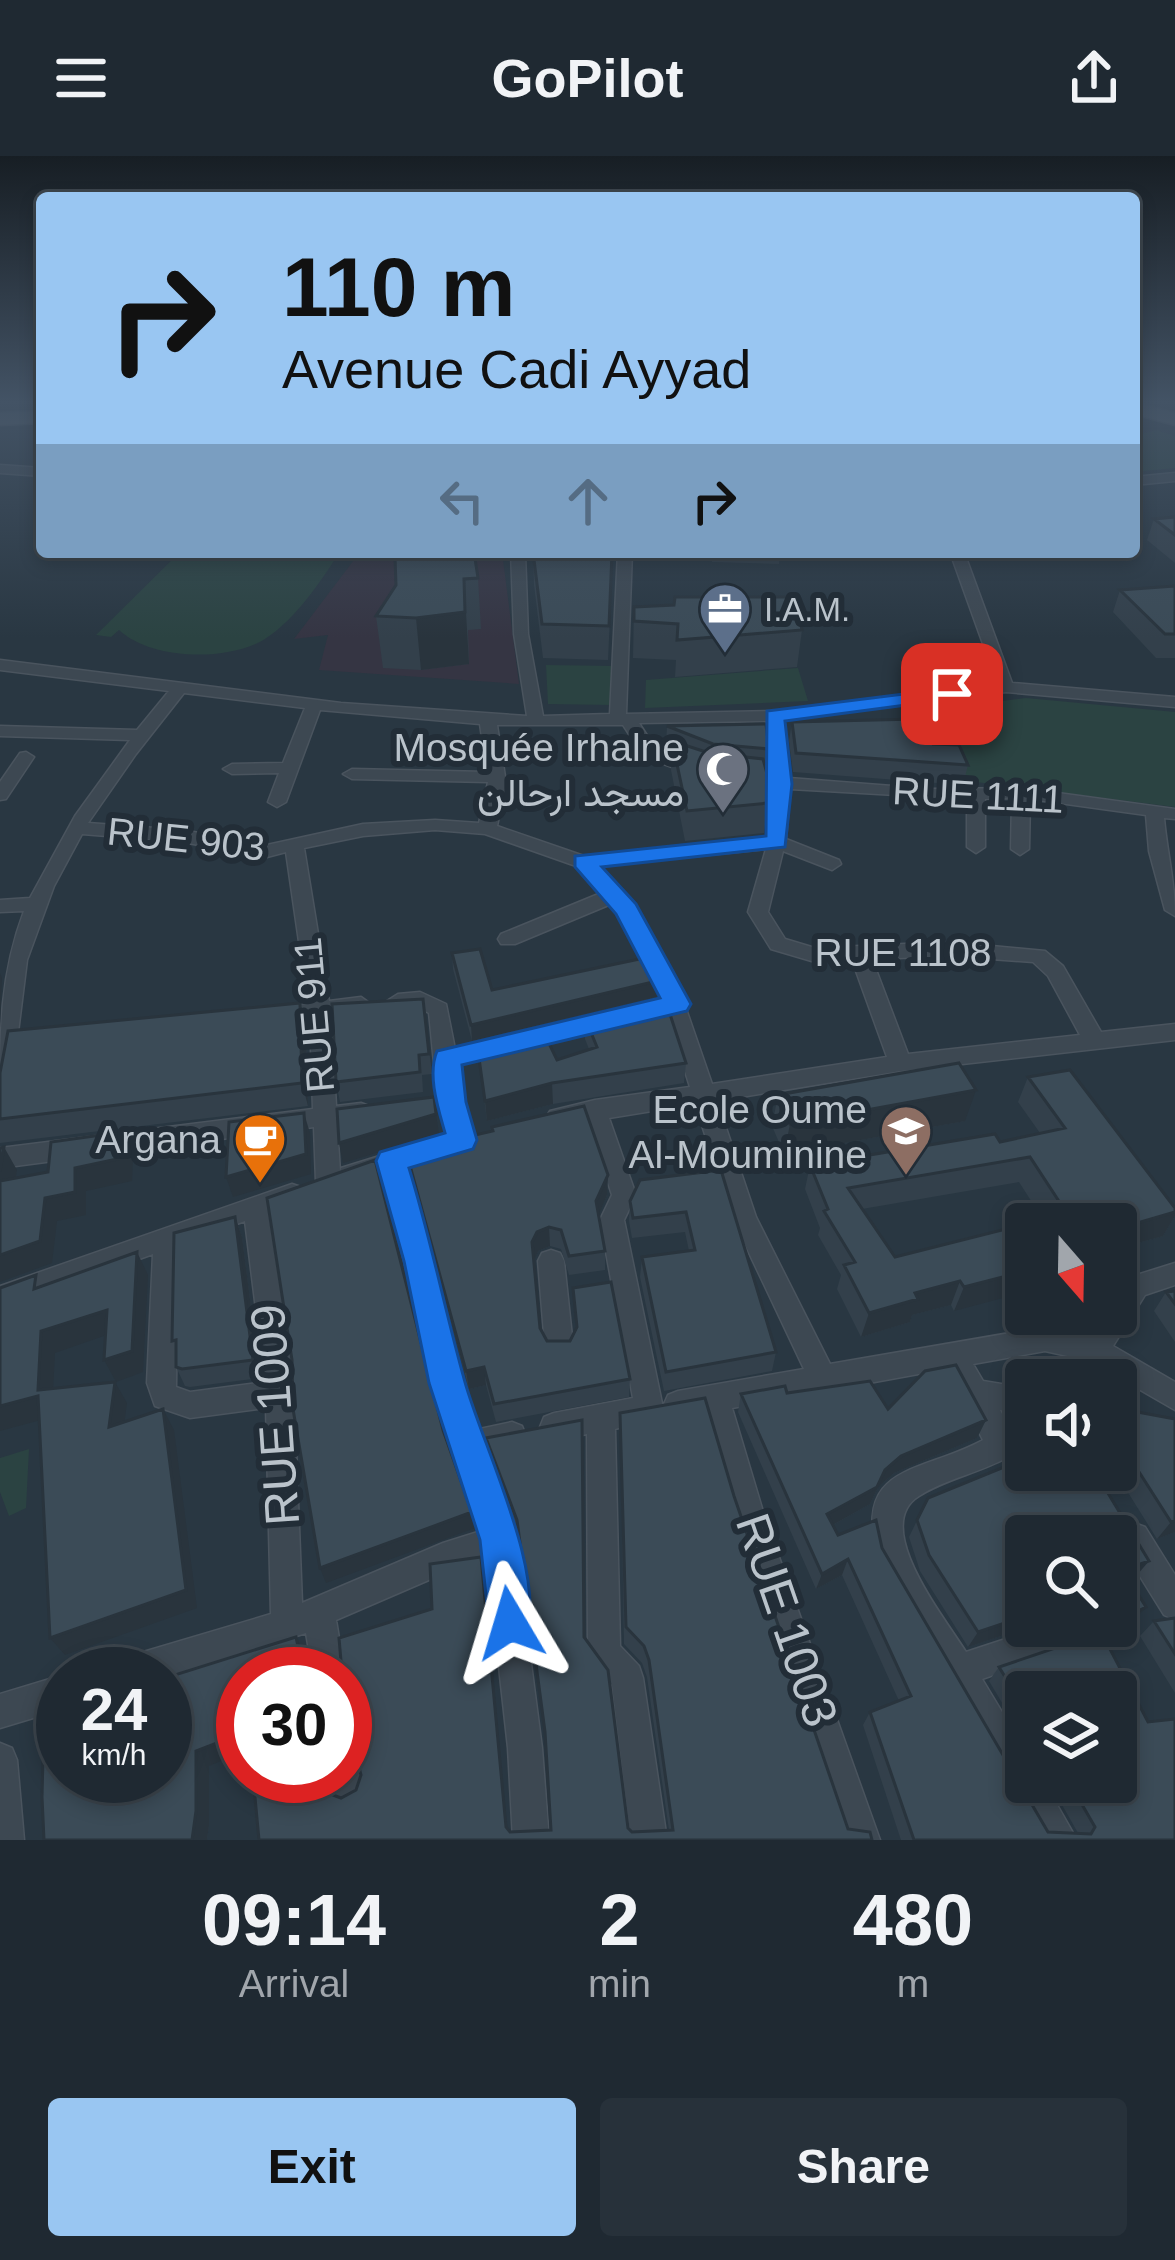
<!DOCTYPE html>
<html lang="en">
<head>
<meta charset="utf-8">
<style>
	:root { --surface:#1f2932; --page:#27313a; --text:#f1f3f6; --muted:#a1a6ac; --line:#3c454d; --accent:#99c6f2 }
	body { margin:0; font-family:Arial,Vazirmatn,sans-serif; background:var(--page); color:var(--text); height:100vh; display:flex; flex-direction:column; font-size:45px; white-space:nowrap }
	* { box-sizing:border-box; margin:0 }
	p { font-size:39px; color:var(--muted) }
	.icon { flex:none; width:66px; height:66px; fill:none; stroke:currentColor; stroke-width:2; stroke-linecap:round; stroke-linejoin:round }
	.map { position:relative; height:1684px; overflow:hidden }
	.drawer { display:flex; flex-direction:column; background:var(--surface); flex:1 }
	.drawer>* { flex:none }
	.guide { position:absolute; left:36px; top:36px; width:1104px; height:366px; border-radius:12px; box-shadow:0 6px 18px #0003,0 0 0 3px var(--line); background:#99c6f2; color:#111; overflow:hidden }
	.needle { width:78px; rotate:160deg }
	.tools { position:absolute; left:1005px; top:1047px; display:grid; gap:24px }
	.tools a { display:grid; place-items:center; width:132px; height:132px; border-radius:12px; background:var(--surface); box-shadow:0 6px 18px #0003,0 0 0 3px var(--line); font-size:60px }
	.speed { position:absolute; left:36px; top:1491px; display:flex; gap:24px; font-size:60px; font-weight:700; text-align:center }
	.speed>* { display:grid; place-content:center; width:156px; height:156px; border-radius:50%; background:var(--surface); box-shadow:0 6px 18px #0003,0 0 0 3px var(--line); line-height:1 }
	.speed small { font-size:30px; font-weight:400 }
	.speed .limit { border:18px solid #d22; background:#fff; color:#111 }
	.pin { position:absolute; display:grid; place-items:center; width:102px; height:102px; color:#fff; margin:-51px; border-radius:24px; box-shadow:0 6px 18px #0006 }
	.me { position:absolute; width:132px; margin:-66px; rotate:353deg; stroke-linejoin:round; filter:drop-shadow(0 0 9px #0008) }
	.turn { display:flex; align-items:center; gap:42px; height:252px; padding:0 48px; font-size:54px }
	.turn .icon { width:156px; height:156px; stroke-width:2.5 }
	.turn b { display:block; font-size:84px; line-height:102px }
	.lanes { display:flex; align-items:center; height:114px; padding:0 48px; background:#0003; justify-content:center; gap:60px; direction:ltr }
	.lanes .off { opacity:.35 }
	.eta { display:flex; justify-content:space-evenly; align-items:center; height:204px; text-align:center }
	.eta b { font-size:72px; font-weight:700; line-height:84px }
	.primary-button { display:flex; gap:24px; margin-top:auto; padding:24px 48px }
	.primary-button a { flex:1; height:138px; border-radius:12px; background:var(--accent); color:#111; font-size:48px; font-weight:700; line-height:138px; text-align:center }
	.primary-button a+a { background:var(--page); color:var(--text) }
	header { display:flex; justify-content:space-between; align-items:center; height:156px; padding:0 48px; background:var(--surface); font-size:54px; font-weight:700 }
	.map>svg:first-child { display:block }
	.medical { fill:#353543 }
	.green { fill:#2b4342 }
	.lines { fill:none; stroke-linecap:round; stroke-linejoin:round }
	.minor-casing { stroke:#4a545e; stroke-width:3 }
	.primary-casing { stroke:#4a545e; stroke-width:3 }
	.minor { fill:#3d4852; fill-rule:evenodd }
	.primary { fill:#5b6771; fill-rule:evenodd }
	.wall { fill:#33404b }
	.shaded-wall { fill:#29343d }
	.building { fill:#3b4b57; stroke:#29343d; stroke-width:3 }
	.route { fill:#1a73e8; stroke:#114b97; stroke-width:3 }
	.labels { text-anchor:middle; dominant-baseline:central; stroke-width:12; stroke-linejoin:round; paint-order:stroke }
	.far-poi-label { font-size:33px; fill:#bac3cb; stroke:#222d37; text-anchor:start }
	.poi-label { font-size:39px; fill:#bac3cb; stroke:#222d37; text-anchor:end }
	.street-label { font-size:39px; fill:#bac3cb; stroke:#222d37 }
	.near-street-label { font-size:48px; fill:#bac3cb; stroke:#222d37 }
</style>
</head>
<body>
<header><svg class="icon" aria-label="menu" viewBox="0 0 24 24"><path d="M4 6h16M4 12h16M4 18h16"/></svg>GoPilot<svg class="icon" aria-label="share" viewBox="0 0 24 24"><path d="M12 15V3M7 8l5-5 5 5M5 13v7h14v-7"/></svg></header>
<div class="map">
<svg width="1175" height="1684" viewBox="0 0 1175 1684">
	<rect width="100%" height="100%" fill="#293742"/>
	<path class="medical" d="M360,396h142l17,132 -200,-14 9,-35 -34,4z"/>
	<path class="green" d="M1156,274l19,6v32l-41,4v-36z
		M180,396h160c-20,30 -44,67 -75,87 -37,23 -114,21 -146,-9l-8,7 -15,-2z
		M546,509l68,1 -2,39 -64,-1z
		M798,512l10,33 -163,7 1,-28z
		M1026,542l149,14v95l-207,-26 -34,-47 28,-28z
		M29,1293l-3,59 -17,8 -9,-24v-34z"/>
	<g class="lines">
		<g class="minor-casing">
			<path id="minor" d="M0,309l42,3v8l-42,-3z
				M1175,317v8l-41,4v-8z
				M511,396h14l3,82 15,82 67,-2 8,-162h14l-6,162 148,-3 223,-28 -47,-131h14l48,131 163,14v10l-169,-15 -224,28 7,58 142,11 90,-1 154,21v10l-11,-1c3,35 11,62 11,98l-10,-6 -16,-59 -3,-36 -116,-16 -1,50 -9,6 -9,-6 1,-51 -27,1v48l-9,6 -9,-6v-48l-177,-10 -4,50 53,21 2,4 -9,6 -49,-19 -15,61 17,27 30,9 135,-6 95,9 18,15 38,66 74,-8v16l-275,31 -183,30 39,116 74,147 215,-37 45,9 14,-22h12v-19l11,-17 48,-15v22l-30,10 -32,51 62,36v28l-85,-49 -45,-10 -72,13 10,17 43,7v26l-26,-4 12,24 -6,24c-27,15 -61,21 -87,38 -49,30 26,122 47,156l79,-26h30l4,10 -5,11 -92,32 44,73v30h18l33,58h-38l-160,-278c-28,-99 39,-87 104,-122l-37,-71 -214,39 32,107 116,325h-36l-110,-325 -29,-103 -27,5 -10,-4 -4,-9 4,-9 10,-4 126,-22 -72,-152 -37,-113 -86,14 27,77 -12,25 39,188 -6,10 -42,11 5,217 19,20 4,12 24,162h-36l-19,-155 -19,-21 -5,-11 -1,-219 -33,7 -10,-4 -4,-10 4,-10 10,-4 79,-15 -33,-178 12,-25 -24,-74 -30,5 -8,-3 -4,-6 4,-6 45,-11 95,-13 -36,-113 -43,-70 -96,40h-14l-3,-5 3,-5 100,-41 -25,-27 -91,-32 -50,-4 -72,6 -59,12 25,153 32,-4 11,8 -11,8 -30,3 5,90 25,-3 8,3 3,6 -3,6 -32,6 3,48 1,-4 93,-29 8,2 4,7 -4,7 -37,12 70,263 37,-8 10,4 4,10 -4,10 -39,10 32,84 27,208 7,92h-36l-5,-92 -21,-189 -42,14 -109,47 9,54v1l-32,-1 -7,-41 -141,45v-4h-58l4,-12 12,-4 148,-44 -5,-206 -76,10 -35,-12 -8,-23 6,-129 -153,56v-24l292,-102 9,3 3,7 -3,7 -33,12 25,159 9,231 141,-60 38,-12 -30,-85 -69,-272 -32,11 -10,-6 -3,10 -9,3 -9,-3 -3,-7 -2,-55 -314,41v-20l313,-39 -3,-90 -32,4 -11,-8 11,-8 30,-3 -22,-152 -19,5 -85,-15 -100,-8 -28,52 -27,74 -16,129 -3,6 -8,3c0,-68 0,-123 24,-187l-24,1v-12l30,-2 45,-82 55,-76 -130,-4v-10l137,4 32,-39 -169,-21v-10l341,43 186,13 -13,-82zM184,537l121,15 -22,55 -51,1 -9,5 9,5 47,-1 -11,29 9,5 9,-5 34,-92 160,14 7,48 -135,-3 -9,5 9,5 136,3 -9,41 -44,-3 -72,4 -96,21 -85,-15 -94,-7 48,-69zM766,565l6,56 -11,5 11,5 -4,50 -184,19 -87,-30 9,-43 -9,-58h126l21,32 53,19 6,-1v-8l-47,-18 -17,-26zM766,693l-18,63 23,37 44,13 37,-2 35,97 -175,27 -38,-110 -40,-69 -37,-39zM950,800l83,6 15,14 32,59 -172,19 -36,-95zM245,1065l20,161 -75,10 -14,-5 2,-142z
				M26,596l8,5 -28,42 -6,1v-18l20,-29z
				M420,836l26,12 9,45 155,-37 11,8 -11,8 -153,37 5,37 12,38 -4,7 -8,2 -8,-2c-19,-41 -20,-90 -25,-134l-12,-6 -19,1 -11,-7 11,-7z
				M551,1094l9,3 4,8 9,85 -4,9 -10,3 -10,-3 -4,-9 -7,-85 4,-8z
				M1134,1367l11,4 30,48v45l-11,-5 -41,-66 -4,-11 4,-11z
				M63,1519v34l-63,19v-34z
				M0,1587l12,5 5,12 7,80h-24z
				M345,1603l12,5 7,26 -5,12 -12,5 -12,-5 -7,-26h17z"/>
		</g>
		<g class="primary-casing">
			<path id="primary" d="M1134,246l41,11v12l-41,-11z
				M42,255v12l-42,2v-12z"/>
		</g>
		<use href="#minor" class="minor"/>
		<use href="#primary" class="primary"/>
	</g>
	<path class="wall" d="M1175,361v46l-28,-23 7,-21z
		M533,396h80l-5,108 -65,-2 -9,-73z
		M712,396h68l-1,12 -67,-2z
		M478,422l3,51 -13,1 1,34 -48,6 -38,-2 -7,-52 20,-31z
		M1175,430v72h-19l-43,-46 7,-22z
		M634,451l168,23 -5,37 -122,10 1,-17 -43,-2z
		M792,566l141,22 35,21 -5,20 -170,-13 -4,-31z
		M667,570l102,23 -2,20 1,34 -4,30 -79,8 -14,-71 1,-22 -6,-2z
		M452,797l40,37 165,-9 -1,16 -184,44 -19,-72z
		M423,843l9,75 -10,1 1,17 -83,10 -4,-20z
		M300,847l6,23 2,80 -308,37v-70z
		M585,862l101,45 -2,20 -131,21 -66,17 -10,-77 80,16 32,-11 -4,-10z
		M1028,921l147,131v8l-12,20 -43,12 -4,-6v-18h-70l-27,-42 -157,27 33,48 131,-33 -72,87 -3,-6 -39,10 -2,7 -49,15 -24,-48 4,-14 -23,-40 2,-7 -15,-39 5,-24 190,-23 40,-9 -22,-31z
		M778,939l187,26 -181,33 -12,-28z
		M406,995l202,24 -1,20 -9,20 7,36v19l-36,5 -8,-26 -11,-3 -12,5 -4,9 6,68 7,13h23l6,-11 -3,-42 57,91 -1,18 -133,25 -10,-37 -17,4 -59,-219z
		M721,1014l55,182 -4,19 -108,20 -24,-114 2,-20 47,-6 -4,-19 -53,6 -3,-17 1,-20z
		M235,1061l7,20 18,141 -70,9 -5,-1 -9,-19z
		M1175,1135v51l-21,-31 12,-19z
		M956,1209l30,55 -9,18 -83,35 -16,14 -8,17 -37,21 5,10 38,-15 6,28 166,284 30,1 -29,-51h67v-90h-90v51l-37,-62 10,-14 84,-28 -3,-13h36v-90h-90v90h5l-63,21 -48,-76 -11,-34 19,-39 91,-37 -6,-13 3,-16 -7,-14 10,-18 7,2v68h68l55,91 -13,15 -8,3 18,28 -14,15 -28,14 44,86 27,-3v121h-274l-38,-115 7,-13 29,-11 -57,-126 -26,14 -78,-177 3,-18 44,-8 2,7 83,-12 18,28 37,-38z
		M1116,1252l59,11v113l-18,7 -43,-69h2z
		M620,1257l114,83 114,333 -589,11 -6,-64h72l5,18 11,4 15,-8 5,-15 -4,-14 -12,-6v-81l-136,92v59l-2,15h-163l261,-186 1,7h35l91,-52 52,-33 23,253 3,3 41,-2 -5,-89 -27,-202 -30,-80 -3,-21 98,199 44,191 4,4 37,-2 -22,-153 -5,-14 -18,-19z
		M1175,1462v75l-35,-57 14,-15z"/>
	<path class="shaded-wall" d="M464,423l5,85 -48,6 -5,-52z
		M0,817l2,5 -2,50z
		M657,825l-1,16 -184,44 -1,-16z
		M300,847l6,23 2,80 -6,-23z
		M552,927l1,21 -66,17 -2,-20z
		M976,934l-11,31 -181,33 6,-30z
		M304,957l6,20 1,41 -78,23 -7,-20z
		M436,958l3,20 -96,29 -4,-20z
		M123,976l10,24 -1,25 -46,10v24l-29,6 -5,42 -52,19v-27l45,-57 30,-30z
		M4,991l13,23 -6,34 -11,-19v-14z
		M608,1019l-1,20 -11,26v-20z
		M1118,1046l-11,22h-44l5,-9z
		M1175,1056v4l-12,20 -43,12 14,-24z
		M235,1061l7,20 18,141 -7,-18z
		M549,1071l1,19 -12,5 -4,10 -2,-19 5,-10z
		M137,1096l11,23 -5,97 -27,10 -12,-22z
		M1026,1115v21l-72,19 10,-24z
		M960,1125l-9,24 -39,10 -2,7 -49,15 8,-24 46,-20z
		M107,1154l11,21 -63,22 -3,58 -14,-21 3,-59z
		M484,1211l2,18 -17,4 -3,-18z
		M115,1226l12,21 -6,44 -12,-20z
		M38,1240l14,21 -52,14v-25z
		M163,1253l11,21 23,178 -132,47 -15,-17z
		M986,1264l-9,18 -83,35 -16,14 -8,17 -48,27 5,-17 74,-58z
		M472,1356l3,16 -149,55 -6,-15z
		M1175,1365v11l-18,7 14,-17z
		M481,1401l3,19 24,264 -2,-13z
		M848,1403l-6,16 -26,14 6,-15z
		M1149,1405l-13,15 -20,8 7,-14z
		M1146,1451l-14,15 -45,23 13,-15 8,-4h8v-4z
		M1026,1460v10h5l-63,21 10,-15z
		M296,1481l9,17 4,20 -8,-13z
		M243,1577v19l-34,14v59l-2,15h-15l4,-89z
		M320,1620h5l8,30 -8,-14z"/>
	<path class="building" d="M1175,361v18l-21,-16z
		M441,396h33l4,26 -14,1 1,33 -49,6 -40,-2 20,-31 -1,-28 46,-3z
		M533,396h79l-3,74 -67,-2z
		M1175,430v48h-10l-45,-44z
		M675,441h120l7,33 -125,10 1,-16 -44,-3v-14l40,-2z
		M917,563l16,25 26,1 9,20 -172,-12 -4,-31z
		M766,568l3,25 -56,-5 -46,-18z
		M672,585l37,12 54,6 6,22 -1,22 -81,8z
		M480,793l12,41 157,-33 8,24 -186,44 -19,-72z
		M423,843l6,55 -10,1 1,17 -84,10 -4,-78z
		M665,843l21,64 -134,20 -67,18 -8,-57 65,-15 15,31 40,-13 -12,-29z
		M300,847l2,80 -302,36v-46l8,-42z
		M959,907l17,27 -186,34 -12,-29z
		M1070,914l105,138v4l-41,12 -16,-22 -50,13 -38,-58 -182,31 47,69 131,-33v47l-62,16 -4,-6 -45,12 3,6 -49,14 -25,-48 11,-3 -31,-51 4,-2 -18,-44 185,-31 5,8 65,-14 -37,-51z
		M434,941l2,17 -97,29 -2,-34z
		M584,950l24,69 -12,26 9,50 -36,5 -8,-26 -12,-3 -12,5 -5,10 8,86 7,13h23l7,-14 -4,-39 38,-6 19,97 -136,25 -10,-37 -18,4 -60,-220 87,-20 -1,-4z
		M304,957l2,41 -80,23 3,-55z
		M123,976l-1,26 -47,10v24l-30,6 -5,43 -40,14v-74l48,-9 3,-30z
		M4,991l-4,24v-23z
		M375,1004l68,270 29,82 -152,56 -27,-159 -1,-49 -25,-162z
		M721,1014l55,182 -110,20 -24,-115 53,-7 -9,-38 -53,6 -3,-17 10,-21z
		M235,1061l18,143 -71,9 -6,-2v-27l-4,1 2,-108z
		M137,1096l-5,99 -28,9 3,-50 -66,21 -3,59 77,-8 -6,45 54,-18 23,181 -136,48 -12,-242 -38,10v-118l36,-13 -2,14z
		M1175,1135v13l-9,-12z
		M956,1209l30,55 -85,36 -16,14 -8,17 -50,27 11,21 38,-15 6,28 166,284 43,2 4,-7 -26,-45h47v-90h-90v19l-27,-44 89,-30 6,-11h14l-8,4 48,92 27,-3v121h-261l-44,-128 41,-16 -63,-137 -26,15 -81,-180 44,-8 2,7 83,-12 18,28 37,-38z
		M705,1242l29,98 114,333 22,3 2,8h-613l-6,-64h67l5,16 16,6 15,-8 5,-15 -7,-27 -9,-4v-70h-102v59l-47,18v60l-4,29h-148l-2,-43 2,-80 19,-6v65h102v-98l131,-41 5,24h40l-2,-23 93,-29 -2,-45 51,-7 25,270 4,5 41,-2 -6,-98 -28,-212 -31,-82 96,-18 2,217 24,33 20,158 4,4 41,-2 -24,-170 -5,-14 -18,-19 -6,-214z
		M1019,1244l7,2v35l-3,-7 3,-16z
		M1116,1252l59,11v102l-4,1 -46,-72h-9z
		M1026,1302v12h68l55,91 -26,9 23,37 -30,15v-86h-90v80l-48,16 -49,-77 -12,-35 11,-22z
		M1175,1462v36l-21,-33z"/>
	<linearGradient id="sky" x2="0" y2="1"><stop stop-color="#171e24"/><stop offset="0.51" stop-color="#435365"/><stop offset="1" stop-color="#435365" stop-opacity="0"/></linearGradient>
	<rect width="1175" height="482" fill="url(#sky)"/>
	<path class="route" d="M952,532l10,6 -3,4 -174,23 7,63 -7,63 -183,20 34,37 55,100 -4,7 -225,54 4,37 11,38 -4,9 -64,19c22,71 36,143 56,214 17,62 84,196 60,256l-15,6 -15,-6 -6,-15 -9,-83 -51,-157 -25,-122 -28,-100 4,-9 65,-19c-7,-25 -18,-58 -8,-82l223,-53 -44,-84 -41,-47v-11l191,-20 1,-125z"/>
	<defs>
		<g id="office-pin" transform="scale(2.7)"><path d="M0 17L-7.5 6A9.5 9.5 0 1 1 7.5 6Z" fill="#5c6f8a" stroke="#222d37"/><path d="M-6-3h4V-5.5h4V-3h4V5H-6ZM-1-4.5V-3h2v-1.5ZM-6 0V1H6V0Z" fill="#fff"/></g>
		<g id="mosque-pin" transform="scale(2.7)"><path d="M0 17L-7.5 6A9.5 9.5 0 1 1 7.5 6Z" fill="#6b7280" stroke="#222d37"/><path d="M3.5-4.9A6 6 0 1 0 3.5 4.9A5 5 0 1 1 3.5-4.9Z" fill="#fff"/></g>
		<g id="school-pin" transform="scale(2.7)"><path d="M0 17L-7.5 6A9.5 9.5 0 1 1 7.5 6Z" fill="#8d6e63" stroke="#222d37"/><path d="M0-5L7-2L0 1L-7-2ZM-4 1L0 2.5L4 1V4Q0 6-4 4Z" fill="#fff"/></g>
		<g id="cafe-pin" transform="scale(2.7)"><path d="M0 17L-7.5 6A9.5 9.5 0 1 1 7.5 6Z" fill="#e8710a" stroke="#222d37"/><path d="M-5.5-4.5H6V0H3Q3 3.5 0 3.5H-2.5Q-5.5 3.5-5.5 0ZM3-3.2v2h1.7v-2ZM-6 4.5H4V6H-6Z" fill="#fff"/></g>
	</defs>
	<g fill-rule="evenodd">
		<use href="#office-pin" x="725" y="453"/>
		<use href="#mosque-pin" x="723" y="613"/>
		<use href="#school-pin" x="906" y="975"/>
		<use href="#cafe-pin" x="260" y="983"/>
	</g>
	<g class="labels">
		<g class="far-poi-label">
			<text x="764" y="453">I.A.M.</text>
		</g>
		<g class="poi-label">
			<text x="684" y="591">Mosquée Irhalne<tspan x="684" dy="45">مسجد ارحالن</tspan></text>
			<text x="867" y="953">Ecole Oume<tspan x="867" dy="45">Al-Mouminine</tspan></text>
			<text x="221" y="983">Argana</text>
		</g>
		<g class="street-label">
			<text transform="translate(978 639) rotate(3)">RUE 1111</text>
			<text transform="translate(186 683) rotate(6)">RUE 903</text>
			<text x="903" y="796">RUE 1108</text>
			<text transform="translate(314 859) rotate(-95)">RUE 911</text>
		</g>
		<g class="near-street-label">
			<text transform="translate(275 1259) rotate(-94)">RUE 1009</text>
			<text transform="translate(787 1464) rotate(71)">RUE 1003</text>
		</g>
	</g>
</svg>
<div class="tools">
<a><svg class="needle" viewBox="-14 -14 28 28"><path d="M0-13l5 13h-10z" fill="#e53935"/><path d="M0 13l5-13h-10z" fill="#a1a6ac"/></svg></a>
<a><svg class="icon" aria-label="sound" viewBox="0 0 24 24"><path d="M4 9h4l5-4v14l-5-4H4zM17 9q2 3 0 6"/></svg></a>
<a><svg class="icon" aria-label="search" viewBox="0 0 24 24"><circle cx="10" cy="10" r="6"/><path d="M15 15l6 6"/></svg></a>
<a><svg class="icon" aria-label="layers" viewBox="0 0 24 24"><path d="M12 4l9 5-9 5-9-5zM3 14l9 5 9-5"/></svg></a>
</div>
<div class="speed"><div>24<small>km/h</small></div><div class="limit">30</div></div>
<div class="pin" style="left:952px;top:538px;background:#d93025"><svg class="icon" aria-label="arrive" viewBox="0 0 24 24"><path d="M6 21V4h12l-3 4 3 4H6"/></svg></div>
<svg class="me" style="left:510px;top:1467px" viewBox="-20 -20 40 40"><path d="M0-17L14 15 0 8-14 15z" fill="#1a73e8" stroke="#fff" stroke-width="4"/></svg>
<div class="guide">
<div class="turn"><svg class="icon" aria-label="right" viewBox="0 0 24 24"><path d="M7 20v-9h11M14 6l5 5-5 5"/></svg><div><b>110 m</b>Avenue Cadi Ayyad</div></div>
<div class="lanes"><svg class="icon off" aria-label="left" viewBox="0 0 24 24"><path d="M17 20v-9H6M10 6l-5 5 5 5"/></svg><svg class="icon off" aria-label="ahead" viewBox="0 0 24 24"><path d="M12 20V5M6 11l6-6 6 6"/></svg><svg class="icon" aria-label="right" viewBox="0 0 24 24"><path d="M7 20v-9h11M14 6l5 5-5 5"/></svg></div>
</div>
</div>
<section class="drawer">
<div class="eta">
<div><b>09:14</b><p>Arrival</p></div>
<div><b>2</b><p>min</p></div>
<div><b>480</b><p>m</p></div>
</div>
<div class="primary-button"><a>Exit</a><a>Share</a></div>
</section>
</body>
</html>
